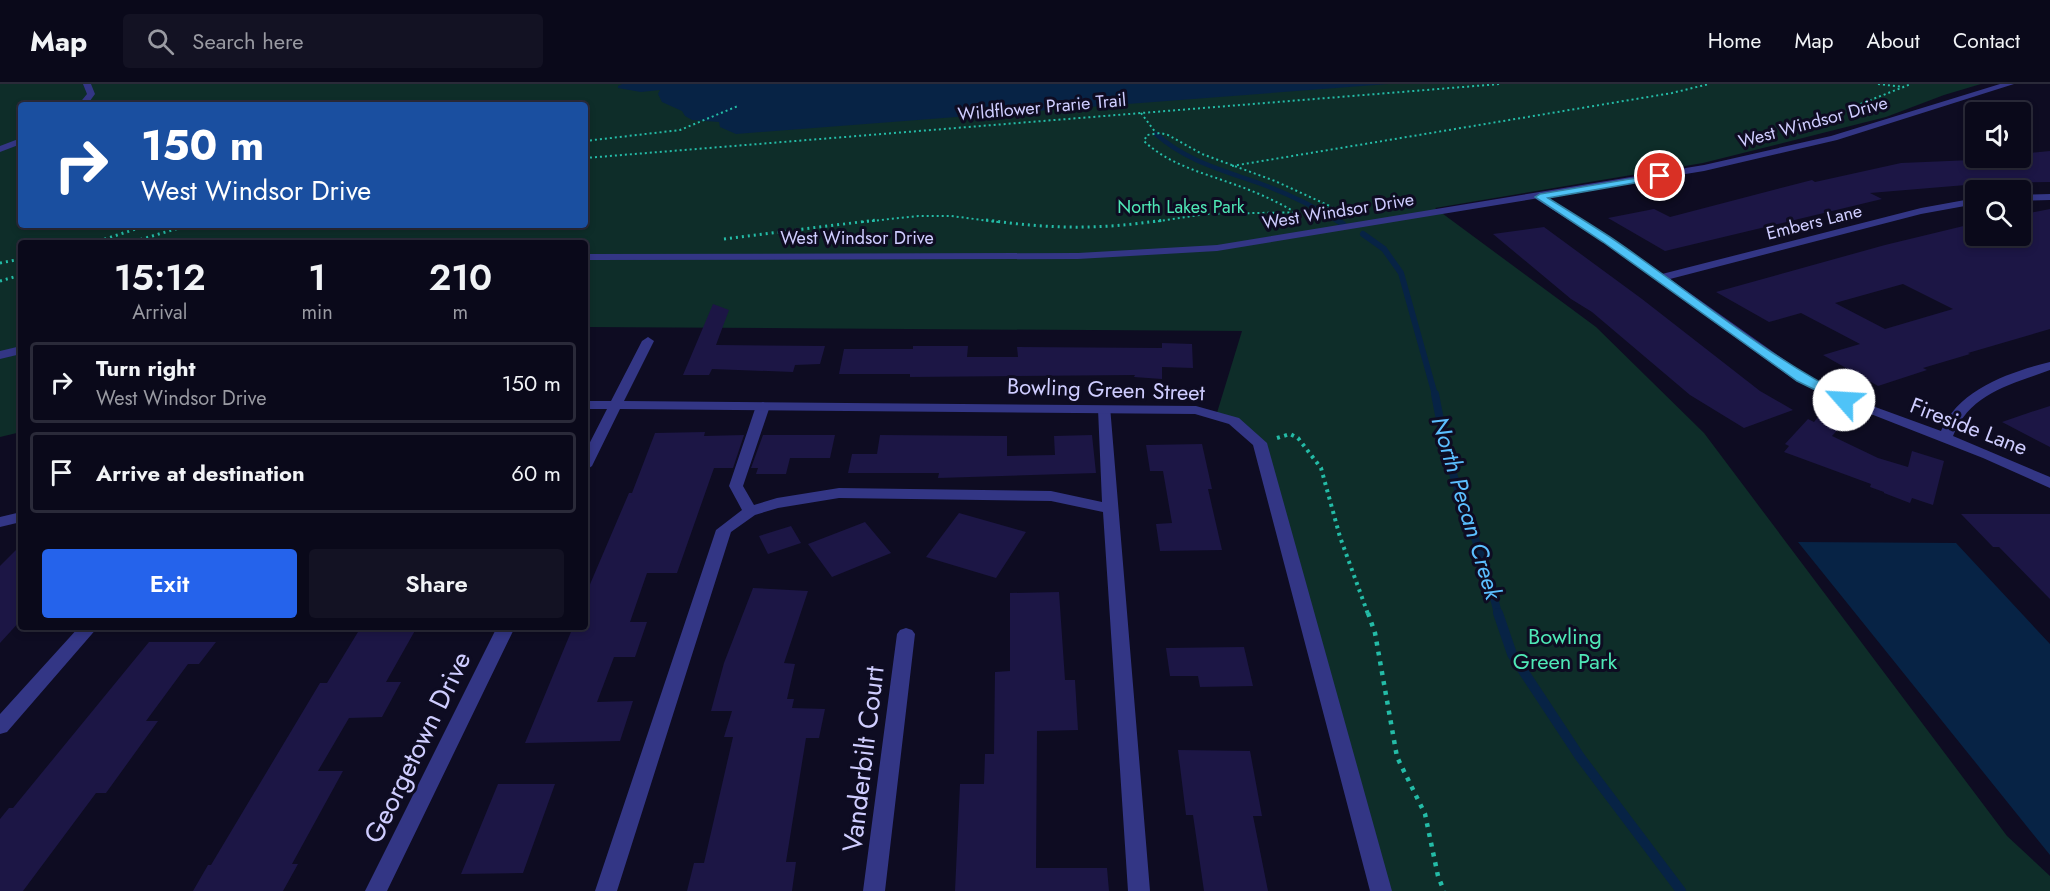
<!DOCTYPE html>
<html lang="en">
<head>
<meta charset="utf-8">
<style>
	:root { --surface:#0a091a; --page:#131223; --text:#f1f3f6; --muted:#999aa2; --line:#2a2a39; --accent:#2563eb }
	body { margin:0; font-family:Jost,sans-serif; background:var(--page); color:var(--text); height:100vh; display:flex; flex-direction:column; font-size:22px; white-space:nowrap }
	* { box-sizing:border-box; margin:0 }
	p { font-size:20px; color:var(--muted) }
	.icon { flex:none; width:33px; height:33px; fill:none; stroke:currentColor; stroke-width:2; stroke-linecap:round; stroke-linejoin:round }
	.map { position:relative; flex:1; overflow:hidden }
	.panel { position:absolute; left:18px; top:156px; width:570px; height:390px; display:flex; flex-direction:column; background:var(--surface); border-radius:6px; box-shadow:0 3px 9px #0003,0 0 0 2px var(--line) }
	.panel>* { flex:none }
	.banner { position:absolute; left:18px; top:18px; width:570px; height:126px; border-radius:6px; box-shadow:0 3px 9px #0003,0 0 0 2px var(--line); background:#1a4fa0; color:#fff; overflow:hidden }
	.controls { position:absolute; left:1965px; top:18px; display:grid; gap:12px }
	.controls a { display:grid; place-items:center; width:66px; height:66px; border-radius:6px; background:var(--surface); box-shadow:0 3px 9px #0003,0 0 0 2px var(--line); font-size:30px }
	.pin { position:absolute; display:grid; place-items:center; width:51px; height:51px; color:#fff; margin:-26px; border:3px solid #fff; border-radius:50%; box-shadow:0 2px 6px #0007 }
	.me { position:absolute; width:66px; margin:-33px; rotate:296deg; stroke-linejoin:round; filter:drop-shadow(0 0 4px #0008) }
	.turn { display:flex; align-items:center; gap:21px; height:126px; padding:0 24px; font-size:27px }
	.turn .icon { width:78px; height:78px; stroke-width:2.5 }
	.turn b { display:block; font-size:42px; line-height:51px }
	.eta { display:flex; justify-content:space-evenly; align-items:center; height:102px; text-align:center }
	.eta b { font-size:36px; font-weight:600; line-height:42px }
	.button { display:flex; gap:12px; margin-top:auto; padding:12px 24px }
	.button a { flex:1; height:69px; border-radius:6px; background:var(--accent); color:#fff; font-size:24px; font-weight:600; line-height:69px; text-align:center }
	.button a+a { background:var(--page); color:var(--text) }
	ul { padding:0; list-style:none }
	li { display:flex; align-items:center; gap:18px; height:81px; margin:0 12px 9px; padding:0 12px; border:3px solid var(--line); border-radius:6px }
	li div { flex:1 }
	li b { display:block; font-size:22px }
	li em { font-style:normal }
	header { display:flex; align-items:center; gap:36px; box-sizing:border-box; height:84px; padding:0 30px; background:var(--surface); border-bottom:2px solid var(--line) }
	header strong { font-size:28px }
	nav { display:flex; gap:33px; margin-inline-start:auto; font-size:21px }
	.search { width:420px; height:54px; background:var(--page); display:flex; align-items:center; gap:15px; box-sizing:border-box; padding:0 21px; border-radius:6px; color:var(--muted); font-size:22px }
	.map>svg:first-child { display:block }
	.green { fill:#0e2d29; fill-rule:evenodd }
	.water { fill:#072345 }
	.lines { fill:none; stroke-linecap:round; stroke-linejoin:round }
	.stream-far3 { stroke:#072345; stroke-width:4.5 }
	.stream-far2 { stroke:#072345; stroke-width:6 }
	.stream-far1 { stroke:#072345; stroke-width:8 }
	.stream { stroke:#072345; stroke-width:10 }
	.building { fill:#1c1645; fill-rule:evenodd }
	.path-far3 { stroke:#24bca7; stroke-width:2; stroke-dasharray:2 3; stroke-linecap:butt }
	.path-far2 { stroke:#24bca7; stroke-width:3; stroke-dasharray:2 4; stroke-linecap:butt }
	.path-far1 { stroke:#24bca7; stroke-width:4; stroke-dasharray:3 4.5; stroke-linecap:butt }
	.path { stroke:#24bca7; stroke-width:4.5; stroke-dasharray:4 6; stroke-linecap:butt }
	.service { fill:#333685; fill-rule:evenodd }
	.minor { fill:#333685; fill-rule:evenodd }
	.tertiary { fill:#333685; fill-rule:evenodd }
	.route { fill:#4fc3f7; stroke:#337fa1; stroke-width:1.5 }
	.labels { text-anchor:middle; dominant-baseline:central; stroke-width:6; stroke-linejoin:round; paint-order:stroke }
	.far-street-label { font-size:18px; fill:#cfcdff; stroke:#0e0c22 }
	.far-park-label { font-size:18px; fill:#4fe8b6; stroke:#0e0c22 }
	.street-label { font-size:22px; fill:#cfcdff; stroke:#0e0c22 }
	.park-label { font-size:22px; fill:#4fe8b6; stroke:#0e0c22 }
	.water-label { font-size:24px; font-style:italic; fill:#5bbfff; stroke:#0e0c22 }
	.near-street-label { font-size:27px; fill:#cfcdff; stroke:#0e0c22 }
</style>
</head>
<body>
<header>
<strong>Map</strong>
<div class="search"><svg class="icon" aria-label="search" viewBox="0 0 24 24"><circle cx="10" cy="10" r="6"/><path d="M15 15l6 6"/></svg>Search here</div>
<nav><a>Home</a><a>Map</a><a>About</a><a>Contact</a></nav>
</header>
<div class="map">
<svg width="2050" height="807" viewBox="0 0 2050 807">
	<rect width="100%" height="100%" fill="#0e0c22"/>
	<path class="green" d="M0,0h1981l-37,11 -58,22 -183,46 -268,45 161,119 108,106 303,403 43,40v15h-670l-120,-448 -44,-27 26,-85 -657,-4v-84h-564v189l-21,5zM21,21h564v120h-564z"/>
	<path class="water" d="M622,0h766l-652,50 -16,-7 -1,-5 -27,-2 -7,-4 -3,-5 -20,-9 -4,-8 2,-4 -19,2 -23,-4v-2z
		M1798,458l158,1 94,101v211z"/>
	<g class="lines">
		<path class="stream-far3" d="M1156,50c31,28 70,37 108,51 27,10 51,22 75,37"/>
		<path class="stream-far2" d="M1337,136l6,4
			M1363,150l21,15 17,24 34,122"/>
		<path class="stream-far1" d="M1435,310c4,21 8,42 13,63 15,53 38,104 50,157"/>
		<path class="stream" d="M1498,529l14,41 68,103 101,134"/>
	</g>
	<path class="building" d="M2050,67v31l-60,1 -120,10 12,6 -217,52 -57,-33 46,-9 16,8 142,-37 3,2 86,-19 119,-5v-4z
		M2050,125v120l-82,24 2,1 -47,14 4,2 -49,16 -55,-31 37,-11 -59,-31 -32,9 -53,-30 169,-47 91,-22v13h44v-21zM1903,200l50,25 -68,20 -50,-26z
		M1544,143l98,72 118,92 33,19 -49,18 -54,-33 -98,-83 -21,-13 -78,-65z
		M713,220l16,6 -13,35 109,1 -5,18 -25,1 -2,7 -81,-3 -3,6h-26z
		M1162,259l30,1 1,24 -31,-1z
		M913,262h55l-1,11h51l-1,-10 145,1v31l-28,-2 1,-2 -225,2v-3h-71l5,-25h69z
		M2050,322v41l-48,-25 29,-10z
		M1818,333l23,9 -9,10 46,22 30,9 4,-16 32,10 -11,44 -21,-7 -2,5 -26,-10v-1l-14,-5 1,-3 -87,-32 5,-6 -4,-2 23,-25 6,3z
		M705,348l-1,4 40,-1 -11,33h-19l-37,105h-30l-17,49h17l-12,35h-21l-17,45 36,-1 -13,40 -95,2 48,-116h12v-31l44,-103h3l23,-60z
		M763,351h72l-5,23h-40l-4,16h-30l2,-6h-7z
		M880,351l127,1v20l48,-1 -1,-19 38,-1 4,38 -158,5 1,-5h-91l4,-19h25z
		M1202,360l10,45h-4l14,61 -62,1 -4,-27 16,-1 -9,-52h-13l-4,-26z
		M959,429l67,19 -30,46 -70,-21z
		M1961,430h89v85l-51,-52h-6z
		M865,438l26,31 -59,24 -24,-33z
		M791,442l10,17 -33,11 -9,-18z
		M21,461v75l-21,23v-77z
		M753,504l55,3 -24,72 11,1 -8,35h7l-2,9 33,1 -6,29h-13l-20,124h10l-4,29h-105l7,-28h10l29,-126h-9l8,-26h-21l13,-48z
		M1059,508l6,88h10l3,50 -41,1 -1,137h71l2,23h-154l5,-107h24l1,-30h9l1,-82 15,-1v-78z
		M361,543h56l-31,55h15l-19,35 -33,1 -31,53h25l-51,93h6l-15,27h-90l15,-26h3l109,-182h7z
		M149,558h67l-17,22h-11l-42,57h12l-52,72h-10l-73,98h-23v-72l9,-11h4z
		M1244,563l9,39 -53,1 -2,-11h-28l-4,-28z
		M1178,666l72,1 12,65h-9l15,75h-64l-11,-76h-7z
		M498,700h57l-32,89 -62,1z"/>
	<g class="lines">
		<path class="path-far3" d="M1878,0l26,3
			M1141,29l15,20
			M1800,44l111,-44
			M585,57l95,-11 58,-24
			M585,74l915,-74
			M1232,82l440,-73 37,-9
			M1295,128c-19,-11 -39,-20 -59,-27 -32,-12 -67,-20 -92,-44l3,-6 13,-2 8,2 34,19 73,27 57,26
			M862,138l56,-6h33l47,6
			M1153,138l53,-8 103,-2 21,-4 15,2"/>
		<path class="path-far2" d="M986,136c66,9 111,10 178,0
			M724,155l152,-19
			M93,159l55,-18
			M129,159l60,-18
			M451,159h48
			M0,179l21,-4
			M0,197l21,-6"/>
		<path class="path-far1" d="M1277,354l13,-4 8,4 23,30 19,69 28,77"/>
		<path class="path" d="M1368,529l7,20 22,124 28,57 13,62 6,15"/>
		<path class="service" d="M83,0h8l4,10 -8,11h-9l9,-11z
			M21,54v6l-21,8v-6z
			M763,318l7,4 -27,80 11,19 23,-7 62,-10 212,3 51,11 -4,-93 2,-3h10l40,485h-22l-25,-379 -52,-11 -212,-3 -61,10 -23,7 -24,17 -114,359h-22l121,-361 26,-20 -13,-24 27,-80z"/>
		<path class="minor" d="M1540,110l71,44 51,36 259,-66 55,-10v6l-55,10 -251,65 136,96 61,29 74,27c17,-41 68,-59 109,-69v8c-40,15 -80,23 -97,66l97,41v11l-67,-30 -125,-49 -62,-28 -193,-139 -67,-43 -1,-2z
			M2050,110v6l-30,1v-6z
			M648,253l6,4 -30,60 572,5 43,12 28,25 125,448h-22l-117,-446 -24,-21 -34,-10 -575,-5 -28,57 -7,5v-19l22,-43h-22v-8h26l31,-60z
			M21,428v10l-21,5v-10z
			M79,543h19l-91,105 -7,2v-20z
			M497,543h18l-128,264h-22z
			M906,544l6,2 3,4 -30,257h-22l34,-257 3,-4z"/>
		<path class="tertiary" d="M2000,0h14l-177,56 -133,31 -487,80 -139,8 -493,1v-6l493,-1 139,-8 487,-80 127,-29z
			M21,262v8l-21,5v-8z"/>
	</g>
	<path class="route" d="M1660,90l4,2 -1,2 -115,20c21,13 42,26 62,39 80,54 152,117 238,160l2,3 -2,2h-8l-43,-21 -194,-139 -68,-45 5,-3z"/>
	<g class="labels">
		<g class="far-street-label">
			<text transform="translate(1042 23) rotate(-5)">Wildflower Prarie Trail</text>
			<text transform="translate(1813 38) rotate(-15)">West Windsor Drive</text>
			<text transform="translate(1338 127) rotate(-9)">West Windsor Drive</text>
			<text transform="translate(1814 138) rotate(-14)">Embers Lane</text>
			<text x="857" y="154">West Windsor Drive</text>
		</g>
		<g class="far-park-label">
			<text x="1181" y="123">North Lakes Park</text>
		</g>
		<g class="street-label">
			<text transform="translate(1106 305) rotate(2)">Bowling Green Street</text>
			<text transform="translate(1969 342) rotate(21)">Fireside Lane</text>
		</g>
		<g class="park-label">
			<text x="1565" y="552">Bowling<tspan x="1565" dy="25">Green Park</tspan></text>
		</g>
		<g class="water-label">
			<text transform="translate(1467 424) rotate(73)">North Pecan Creek</text>
		</g>
		<g class="near-street-label">
			<text transform="translate(417 663) rotate(-64)">Georgetown Drive</text>
			<text transform="translate(863 675) rotate(-83)">Vanderbilt Court</text>
		</g>
	</g>
</svg>
<div class="controls">
<a><svg class="icon" aria-label="sound" viewBox="0 0 24 24"><path d="M4 9h4l5-4v14l-5-4H4zM17 9q2 3 0 6"/></svg></a>
<a><svg class="icon" aria-label="search" viewBox="0 0 24 24"><circle cx="10" cy="10" r="6"/><path d="M15 15l6 6"/></svg></a>
</div>
<div class="pin" style="left:1660px;top:92px;background:#d93025"><svg class="icon" aria-label="arrive" viewBox="0 0 24 24"><path d="M6 21V4h12l-3 4 3 4H6"/></svg></div>
<svg class="me" style="left:1844px;top:316px" viewBox="-20 -20 40 40"><circle r="19" fill="#fff"/><path d="M0-13L10 11 0 6-10 11z" fill="#4fc3f7"/></svg>
<div class="banner">
<div class="turn"><svg class="icon" aria-label="right" viewBox="0 0 24 24"><path d="M7 20v-9h11M14 6l5 5-5 5"/></svg><div><b>150 m</b>West Windsor Drive</div></div>
</div>
<section class="panel">
<div class="eta">
<div><b>15:12</b><p>Arrival</p></div>
<div><b>1</b><p>min</p></div>
<div><b>210</b><p>m</p></div>
</div>
<ul>
<li><svg class="icon" aria-label="right" viewBox="0 0 24 24"><path d="M7 20v-9h11M14 6l5 5-5 5"/></svg><div><b>Turn right</b><p>West Windsor Drive</p></div><em>150 m</em></li>
<li><svg class="icon" aria-label="arrive" viewBox="0 0 24 24"><path d="M6 21V4h12l-3 4 3 4H6"/></svg><div><b>Arrive at destination</b></div><em>60 m</em></li>
</ul>
<div class="button"><a>Exit</a><a>Share</a></div>
</section>
</div>
</body>
</html>
